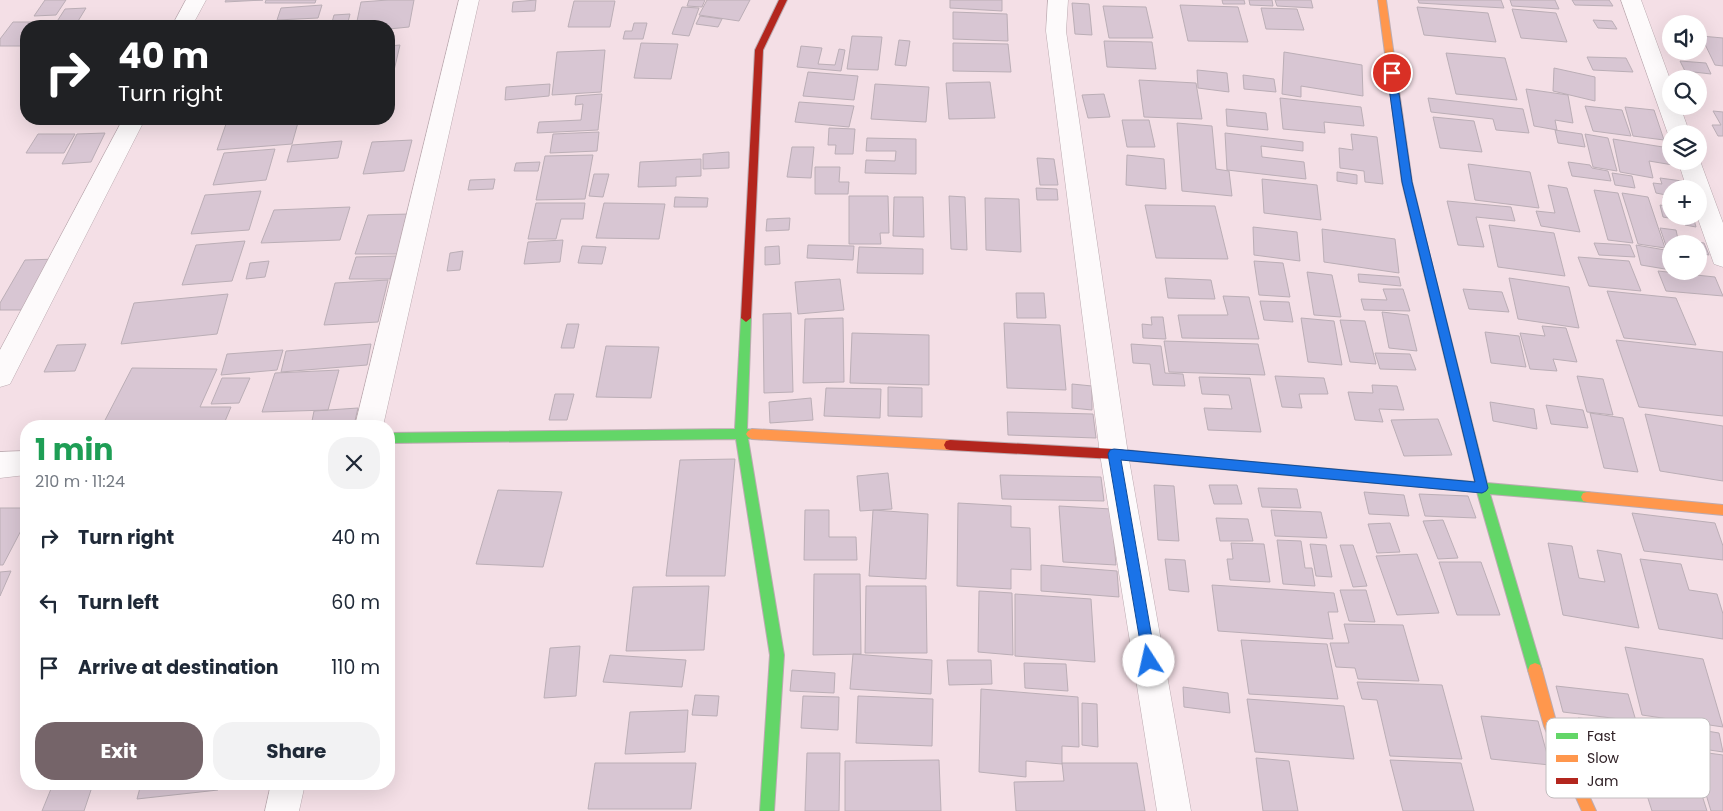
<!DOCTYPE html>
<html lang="en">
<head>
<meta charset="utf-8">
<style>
	:root { --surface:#fff; --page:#f2f2f3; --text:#1f2937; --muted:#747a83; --accent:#756469 }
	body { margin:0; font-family:Poppins,sans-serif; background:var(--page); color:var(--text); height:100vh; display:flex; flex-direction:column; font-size:19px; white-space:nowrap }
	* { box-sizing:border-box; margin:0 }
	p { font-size:16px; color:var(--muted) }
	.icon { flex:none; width:28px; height:28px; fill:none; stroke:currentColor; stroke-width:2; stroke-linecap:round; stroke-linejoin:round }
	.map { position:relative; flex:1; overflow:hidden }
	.panel { position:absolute; left:20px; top:420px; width:375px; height:370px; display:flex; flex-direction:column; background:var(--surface); border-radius:20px; box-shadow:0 5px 20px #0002 }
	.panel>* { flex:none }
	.top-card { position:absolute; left:20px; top:20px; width:375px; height:105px; border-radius:20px; box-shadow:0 5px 20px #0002; background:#202124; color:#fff; overflow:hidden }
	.controls { position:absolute; left:1662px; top:15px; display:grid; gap:10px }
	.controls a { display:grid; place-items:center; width:45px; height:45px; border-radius:50%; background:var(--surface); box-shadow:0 5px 20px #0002; font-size:25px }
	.pin { position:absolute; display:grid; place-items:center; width:42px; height:42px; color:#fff; margin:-21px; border:2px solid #fff; border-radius:50%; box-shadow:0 1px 5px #0007 }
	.me { position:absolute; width:55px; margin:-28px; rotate:350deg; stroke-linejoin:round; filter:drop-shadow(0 0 4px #0008) }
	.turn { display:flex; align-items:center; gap:18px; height:105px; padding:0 15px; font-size:22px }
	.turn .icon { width:65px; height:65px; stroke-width:2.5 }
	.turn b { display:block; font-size:35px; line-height:42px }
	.round { display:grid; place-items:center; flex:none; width:52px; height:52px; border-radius:20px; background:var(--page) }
	.head { display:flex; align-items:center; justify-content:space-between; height:85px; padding:0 15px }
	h1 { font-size:30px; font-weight:700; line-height:38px; color:#1e9e55 }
	.primary-button { display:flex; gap:10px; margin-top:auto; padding:10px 15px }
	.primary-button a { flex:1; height:58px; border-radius:20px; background:var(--accent); color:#fff; font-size:20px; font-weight:700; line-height:58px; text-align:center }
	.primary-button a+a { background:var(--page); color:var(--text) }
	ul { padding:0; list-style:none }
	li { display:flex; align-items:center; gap:15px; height:65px; padding:0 15px }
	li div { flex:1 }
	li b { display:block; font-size:19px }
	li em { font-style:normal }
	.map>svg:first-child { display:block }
	.building { fill:#d8c6d3; stroke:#bbaeb6 }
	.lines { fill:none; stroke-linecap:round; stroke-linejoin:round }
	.street-casing { stroke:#bcabb1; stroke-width:1 }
	.fast-casing { stroke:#bcabb1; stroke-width:2 }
	.slow-casing { stroke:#bcabb1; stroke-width:2 }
	.jam-casing { stroke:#bcabb1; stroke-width:2 }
	.street { fill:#fdfafb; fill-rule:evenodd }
	.fast { fill:#63d668; fill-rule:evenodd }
	.slow { fill:#ff974d; fill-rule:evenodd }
	.jam { fill:#b3261e; fill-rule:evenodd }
	.route { fill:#1a73e8; stroke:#114b97 }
	.key { fill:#fff; stroke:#c1bcbe; stroke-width:1 }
	.key-label { font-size:14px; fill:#302126 }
</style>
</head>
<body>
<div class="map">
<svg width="1723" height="811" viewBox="0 0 1723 811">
	<rect width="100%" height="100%" fill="#f4dfe6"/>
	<path class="building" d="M45,0h21l-10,15 -22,1z
		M226,0h37l-38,2z
		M266,0h50l-1,3h-50z
		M388,0h26l-5,27 -20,2v-3h-33l5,-24z
		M536,0l-1,11 -23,1 1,-10z
		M689,0h16l-3,7 -15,-1z
		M707,0h43l-11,21 -40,-6z
		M950,0h52v11l-52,-3z
		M1222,0h22l1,4h-22z
		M1249,0h23l1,6 -23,-1z
		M1275,0h36l2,8 -36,-2z
		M1418,0h83l3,8 -85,-5z
		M1510,0h45l4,9 -47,-3z
		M1572,0h37l4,6 -38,-1z
		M574,1h41l-5,26h-42z
		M1072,3l17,1 3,31 -17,-1z
		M322,5l-4,13 -41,2 4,-12z
		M1180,5l58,2 10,35 -60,-1z
		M1103,6l43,1 7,31h-44z
		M682,7l17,1 -10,28 -17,-2z
		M1417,7l71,6 8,29 -72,-7z
		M86,8l-11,18h-21l11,-17z
		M1261,8l36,1 7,21 -38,-1z
		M1512,9l44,4 11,29 -46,-4z
		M953,12l54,2 1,27 -55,-2z
		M350,14l-3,12h-16l3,-11z
		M700,16l22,3 -4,8 -22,-3z
		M1593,20l19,1 5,8 -19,-1z
		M13,22h29l-3,4h-13v17l-2,3h-24v-7z
		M301,22h23l-2,4h-23z
		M634,23h13l-4,16h-20l2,-8h7z
		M852,36l30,1 -4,33 -31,-1z
		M1701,36l22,2v28l-8,-1z
		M899,40l11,1 -4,25 -11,-1z
		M1104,41l48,1 4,27 -49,-2z
		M641,43l37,1 -7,35 -37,-1z
		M953,43l55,1 3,28 -58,-1z
		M400,45l-8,34h-3v-33z
		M801,46l21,2 -4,16 17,1 4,-16 6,1 -4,21 -44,-4z
		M605,50l-4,42 -49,3 5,-43z
		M1284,52l78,13 1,31 -62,-10v11l-19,-3z
		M1446,53l59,5 12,42 -61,-6z
		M1587,57l39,1 7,14 -40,-2z
		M1680,61l26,2 5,11 -26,-3z
		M1554,68l41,9v24l-42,-10z
		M1197,70l30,3 2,19 -31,-4z
		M808,72l50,4 -4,24 -51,-4z
		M1243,75l31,4 2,13 -32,-3z
		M1139,80l57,3 6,36 -58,-2z
		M990,82l5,36 -46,1 -3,-36z
		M550,84l-1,12 -44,4 1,-13z
		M875,84l54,3 -3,35 -55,-3z
		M1526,89l42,6 5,28 -18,-3 2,10 -23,-4z
		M602,94l-4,36 -61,3 2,-11 42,-2 2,-16 -8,1 1,-9z
		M1104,94l6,23 -22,1 -6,-23z
		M1280,98l81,9 3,19 -40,-4 1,11 -42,-4z
		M1428,98l95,11 6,24 -33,-3 -3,-11 -62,-7z
		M799,102l55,4 -5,21 -54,-5z
		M1585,106l37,4 9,26 -38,-5z
		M1625,107l29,3 10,30 -31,-4z
		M1226,109l40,4 2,17 -41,-4z
		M1713,111l10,1v24h-5l-6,-11h9z
		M1433,117l41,4 8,31 -42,-4z
		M299,119l-7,25 -75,6 9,-26z
		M327,119h54l-55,4z
		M1122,120h27l6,27h-28z
		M1177,123l35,3 4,43 13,2 3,25 -50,-5z
		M829,128l26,1 -2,25h-18l1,-9h-8z
		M1555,130l27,4 3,13 -27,-4z
		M599,132l-2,19 -47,2 3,-19z
		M105,133l-14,29 -29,2 15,-30z
		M1225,133l78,9v9l-42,-5 1,11 42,5 2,17 -79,-9z
		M38,134h37l-11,19h-38z
		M1351,134l26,3 6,47 -18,-2 -1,-11 -24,-3 -1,-20 14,2z
		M1585,134l23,4 9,33 -24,-4z
		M867,138l49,1v35l-51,-1 1,-13 29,1 1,-10h-30z
		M1613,139l56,9 4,17 -24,-4 4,17 -33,-6z
		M412,140l-8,31 -41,3 9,-32z
		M342,141l-4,17 -51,4 5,-17z
		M792,147h22l-3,31 -24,-1z
		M275,149l-9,31 -53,5 11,-32z
		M729,152v16l-26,1v-15z
		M593,155l-8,44 -49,1 9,-44z
		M1127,155l37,4 2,30 -40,-4z
		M1037,158l17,1 4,26h-18z
		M701,159v17l-25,1v9l-38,1 2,-25z
		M540,162l-2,9h-24l2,-8z
		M1568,162l22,3 2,3 16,3 3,10 -39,-5z
		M1468,164l62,8 9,36 -64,-8z
		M815,167h25l-1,15h10l-1,12h-33z
		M1337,172l20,3v9l-20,-3z
		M1612,173l20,3 3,12 -20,-3z
		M594,174h15l-6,23 -14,-1z
		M1660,178l22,3 2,8h-13v7l-15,-3 -3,-10 9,1z
		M495,179l-2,10 -25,1 2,-10z
		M1262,179l55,6 4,35 -57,-7z
		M1548,185l19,3 13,44 -39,-6 -5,-15 19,2z
		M1036,188l21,1 1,11h-21z
		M1594,190l24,3 15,50 -25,-3z
		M261,191l-12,39 -58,4 14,-39z
		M1622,193l26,4 17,51 -27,-4z
		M849,196h39l1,37h-9l1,11h-32z
		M949,196l16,1 2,53 -16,-1z
		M675,197l33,1 -1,9h-33z
		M894,197h29l1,40 -31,-1z
		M1663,197l8,1v8l-6,-1z
		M985,198l34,1 2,53 -35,-2z
		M1447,201l64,6 4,14 -39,-4 8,30 -26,-2z
		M536,203h49l-2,16h-22l-5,20h-28z
		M604,203l61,1 -6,35 -63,-1z
		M1145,205l70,1 13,53 -72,-1z
		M1660,205l11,2v9h22l3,11 -11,-2v-4l-22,-4z
		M350,207l-10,33 -79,3 13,-33z
		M410,214l-12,40h-43l13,-39z
		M790,218l-1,12 -23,1 1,-12z
		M1489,225l65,8 11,43 -67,-9z
		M1253,227l44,5 3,29 -46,-6z
		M1660,228l16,2 2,9 26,4 5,12 -10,-2v-9h-28v6l-4,-1z
		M1322,229l73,10 4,34 -75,-11z
		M563,240l-3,22 -36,2 4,-22z
		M245,241l-13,40 -50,4 14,-40z
		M1594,243l36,2 5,12 -36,-2z
		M808,245l46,1 -1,14 -46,-2z
		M1636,245l35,6v19l-30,-5z
		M582,246l24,1 -4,17 -24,-1z
		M779,246l1,18 -15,1v-18z
		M859,247l64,2v25l-66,-1z
		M463,251l-3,19 -13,1 3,-18z
		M397,256l-7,23h-41l7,-22z
		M1578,257l51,4 12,30 -52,-5z
		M58,259l-28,51h-30v-7l25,-43z
		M269,261l-4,16 -19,2 4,-16z
		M1254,261l29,2 7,34 -31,-2z
		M1658,271l57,6 8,19 -57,-5z
		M1307,272l25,3 9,42 -27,-2z
		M1358,274l41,3 2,9 -42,-4z
		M1165,278l46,2 4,19 -47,-1z
		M1509,278l60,9 10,41 -61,-9z
		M840,279l4,31 -46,4 -3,-32z
		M388,280l-10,42 -54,3 11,-42z
		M1383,289h20l7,22 -46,-1 -3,-11 26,1z
		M1463,289l39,3 7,20 -40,-3z
		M1607,291l69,7 20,47 -72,-7z
		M1016,293h28l2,25h-29z
		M228,294l-11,40 -96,10 13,-41z
		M1223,296l26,1 10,42 -77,-1 -4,-23h50z
		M1260,301l29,1 4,20 -29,-2z
		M1382,312l26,3 9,36 -28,-3z
		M791,313l2,79 -29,1 -1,-79z
		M1151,317h12l3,22 -23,-1 -1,-14 10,1z
		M843,318l1,64 -41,1 2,-64z
		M1301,318l33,3 8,44 -34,-3z
		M1340,320l25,1 11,43 -26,-2z
		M1004,323l56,2 6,65 -59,-2z
		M567,324h12l-5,24h-13z
		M1542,326l24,2 11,34 -24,-3 4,12 -27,-2 -10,-36 25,3z
		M1485,332l34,4 7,31 -35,-4z
		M852,333l77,2v50l-79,-2z
		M1616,340l107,12v64l-84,-9z
		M1164,341l94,3 7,31 -96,-3z
		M86,344l-11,27 -31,1 13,-27z
		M371,344l-4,21 -86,7 5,-21z
		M1131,344l30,2 4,27 18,1 2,12 -32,-1 -3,-21 -17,-1z
		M606,346l53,1 -8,51 -55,-1z
		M283,350l-6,20 -56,5 6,-21z
		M1375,353l35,1 6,16 -36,-1z
		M132,368l85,1 -17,38h31l-8,19h-121z
		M339,370l-11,40 -66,2 13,-39z
		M1275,376l49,2 4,16h-29l3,14 -20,-1z
		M1577,376l26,3 10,36 -26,-3z
		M1199,377l51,1 11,54 -53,-2 -4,-22 28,1 -3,-14 -27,-1z
		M222,378h28l-11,25 -28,1z
		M1072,384l20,2v24l-20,-2z
		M1372,385l25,1 7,24 -25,-1 4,13 -28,-2 -7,-28 25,1z
		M888,387l34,1v29l-34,-1z
		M826,388l55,1 -1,29 -56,-2z
		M555,394h19l-7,26h-18z
		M811,398l2,22 -43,3 -1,-21z
		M1490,402l44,7 3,20 -44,-8z
		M1546,405l37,5 5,18 -37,-4z
		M358,408l-4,17 -43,1 3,-15z
		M1007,412l86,2 3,24 -88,-3z
		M1590,413l33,5 15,54 -34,-4z
		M1645,414l78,12v55l-63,-10z
		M1438,419l14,36 -48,1 -13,-36z
		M735,459l-10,117h-59l14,-116z
		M888,473l4,36 -32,2 -3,-35z
		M1000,475l101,2 3,24 -102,-2z
		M1154,485l20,1 5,55 -21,-1z
		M1209,485h28l5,19h-28z
		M1258,488l39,1 4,19 -39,-1z
		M498,490l64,2 -19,75 -67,-3z
		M1364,492l40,3 5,21 -40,-2z
		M1419,494l49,2 8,22 -51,-2z
		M958,503l53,3v21l19,1 1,42 -20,-1v20l-54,-3z
		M1059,506l52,3 5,56 -53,-3z
		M0,508h26v13l-23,44h-3z
		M805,510h24v27h27l1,23h-53z
		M873,510l55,4 -2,65 -57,-3z
		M1271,510l50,2 6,26 -52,-2z
		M1632,513l83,10 8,23v14l-79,-9z
		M1216,518l32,1 5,22h-33z
		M1443,520l15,38 -20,1 -15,-38z
		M1390,523l10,29 -23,1 -9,-29z
		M1277,540l24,1 4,27h7l3,18 -32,-2z
		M1231,543l33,1 6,38 -40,-2 -3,-21h6z
		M1548,543l24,3 7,32 26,4 -8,-32 24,4 18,74 -76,-13z
		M1310,544l16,1 6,32 -16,-1z
		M1340,545h13l14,41 -14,1z
		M1417,554l22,59 -42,2 -21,-59z
		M1165,559l20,1 4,32 -20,-2z
		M1640,559l41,5 8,26 28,4 6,20v25l-64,-10z
		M1439,562h42l19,53h-43z
		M1041,565l76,6 2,26 -78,-6z
		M11,571l-11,25v-24z
		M814,574h46l1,80 -48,1z
		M1212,585l122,8 4,19h-10l5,27 -115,-8z
		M709,586l-5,64 -78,1 7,-64z
		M866,586h60l1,67h-62z
		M1340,590h26l9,32 -26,-1z
		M979,591l33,2 1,62 -35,-3z
		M1015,594l76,5 4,63 -80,-6z
		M1344,624l59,1 16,56 -61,-2 -3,-11 -19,-1 -6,-24h19z
		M1241,640l86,4 11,55 -89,-5z
		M580,646l-4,50 -32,2 6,-50z
		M1625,647l78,12 20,68 -81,-12z
		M853,654l79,6 -1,34 -81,-5z
		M610,655l76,5 -4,27 -79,-5z
		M947,660h44l1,24 -43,1z
		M1024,663l42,1 2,27 -43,-3z
		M792,670l43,3 -1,20 -44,-2z
		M1357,682l85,3 20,74 -72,-3 -13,-56 -15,-1z
		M1556,686l72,8 8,27 -73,-9z
		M1183,687l45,6 2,20 -46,-6z
		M981,689l97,8 1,50 -17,-1v18l-36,-3v16l-47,-5z
		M695,695l24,1 -2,20 -25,-1z
		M803,696l36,1 -1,33 -37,-2z
		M858,696l75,3 -1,47 -76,-3z
		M1247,699l97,7 10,53 -99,-7z
		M1082,703l15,1 1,43 -16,-2z
		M688,710l-3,42 -60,2 5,-42z
		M1481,716l57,5 12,44 -59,-6z
		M1578,718l43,4 9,28 -43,-3z
		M1646,721l73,12 4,19 -34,-5 6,23 -38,-7z
		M1693,751l30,4v56h-12z
		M807,753h33l-1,58h-34z
		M1256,758l33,3 9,50h-35z
		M939,760l2,51h-96v-50z
		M1390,760l71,3 13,48h-71z
		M595,763h101l-5,46h-103z
		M1062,763h75l8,48h-129l-2,-29 50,-1z
		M1638,767l57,6 12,38h-55z
		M53,784h40l-9,27h-42z
		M141,784h78l-1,6 -81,9z"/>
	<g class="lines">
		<g class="street-casing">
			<path id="street" d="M186,0h20l-14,26h-20z
				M459,0h20l-96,426h-28z
				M1048,0h20l-2,31 62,423 63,357h-34l-57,-357 -54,-423z
				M1621,0h20l30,82v24h9l10,28h-19v6l-3,-6z
				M123,119h22l-135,265 -10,3v-37z
				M1699,158l24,65v44l-9,-3 -17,-48h2v-27h-12l-9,-28h21z
				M26,451v24l-26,3v-26z
				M271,784h34l-6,27h-34z"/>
		</g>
		<g class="fast-casing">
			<path id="fast" d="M1423,244l5,4 59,235 100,9 4,1 2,4 -2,4 -4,1 -97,-8 52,176 -2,5 -5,2 -5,-2 -2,-5 -51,-178 -301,-27 -4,-1 -2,-4 2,-4 4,-1 299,27 -57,-234z
				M746,314l5,4 -4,111 9,2 2,3 -2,3 -8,2 36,216 -10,156h-14l10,-156 -34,-216 -347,4v-10l346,-4 6,-111z"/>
		</g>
		<g class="slow-casing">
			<path id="slow" d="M1378,0h8l26,182 16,66 -5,4 -5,-4 -16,-66z
				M752,429l198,11 4,1 2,4 -2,4 -4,1 -198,-11 -4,-2 -2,-3 2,-3z
				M1587,492l136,13v10l-136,-13 -4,-1 -2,-4 2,-4z
				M1535,663l5,2 2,5 15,55 39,86h-14l-38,-85 -16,-56 2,-5z"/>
		</g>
		<g class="jam-casing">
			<path id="jam" d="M779,0h8l-24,50 -12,268 -5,4 -5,-4 14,-268z
				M950,440l164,9 62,6 4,1 2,4 -2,4 -4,1 -62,-6 -164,-9 -4,-1 -2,-4 2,-4z"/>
		</g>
		<use href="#street" class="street"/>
		<use href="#fast" class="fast"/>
		<use href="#slow" class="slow"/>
		<use href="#jam" class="jam"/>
	</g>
	<path class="route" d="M1392,70l4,3 16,109 76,306 -2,3 -4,2 -361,-33 35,201 -2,4 -5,2 -5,-2 -36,-211 2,-4 4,-1 361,33 -73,-300 -15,-109z"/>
	<rect x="1546" y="718" width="164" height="80" rx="8" class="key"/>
	<rect x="1556" y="733" width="22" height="6" fill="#63d668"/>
	<rect x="1556" y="755" width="22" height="7" fill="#ff974d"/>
	<rect x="1556" y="778" width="22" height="6" fill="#b3261e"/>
	<g class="key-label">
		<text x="1587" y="741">Fast</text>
		<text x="1587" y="763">Slow</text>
		<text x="1587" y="786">Jam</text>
	</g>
</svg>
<div class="controls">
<a><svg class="icon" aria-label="sound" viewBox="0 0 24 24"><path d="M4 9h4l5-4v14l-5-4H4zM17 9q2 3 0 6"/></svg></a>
<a><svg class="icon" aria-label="search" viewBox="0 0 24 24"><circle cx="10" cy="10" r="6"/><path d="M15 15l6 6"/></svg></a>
<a><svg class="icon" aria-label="layers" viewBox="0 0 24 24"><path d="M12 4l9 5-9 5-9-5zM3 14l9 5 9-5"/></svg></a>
<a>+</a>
<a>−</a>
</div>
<div class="pin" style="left:1392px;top:73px;background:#d93025"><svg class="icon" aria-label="arrive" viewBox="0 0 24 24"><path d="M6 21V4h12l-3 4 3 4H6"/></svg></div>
<svg class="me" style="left:1149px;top:661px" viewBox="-20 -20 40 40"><circle r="19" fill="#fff"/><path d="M0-13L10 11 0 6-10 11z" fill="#1a73e8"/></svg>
<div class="top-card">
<div class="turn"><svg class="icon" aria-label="right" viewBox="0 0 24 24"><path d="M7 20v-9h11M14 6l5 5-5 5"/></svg><div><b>40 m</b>Turn right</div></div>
</div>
<section class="panel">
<div class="head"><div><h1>1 min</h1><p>210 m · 11:24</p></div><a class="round"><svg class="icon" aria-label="close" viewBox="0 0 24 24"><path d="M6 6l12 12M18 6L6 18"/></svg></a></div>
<ul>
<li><svg class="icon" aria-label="right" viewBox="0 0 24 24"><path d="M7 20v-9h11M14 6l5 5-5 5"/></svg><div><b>Turn right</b></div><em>40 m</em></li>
<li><svg class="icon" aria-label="left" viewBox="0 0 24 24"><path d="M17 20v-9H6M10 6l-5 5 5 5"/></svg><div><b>Turn left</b></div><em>60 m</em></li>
<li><svg class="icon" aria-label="arrive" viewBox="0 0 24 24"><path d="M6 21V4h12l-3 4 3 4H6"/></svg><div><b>Arrive at destination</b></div><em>110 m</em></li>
</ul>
<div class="primary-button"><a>Exit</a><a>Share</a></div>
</section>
</div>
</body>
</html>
